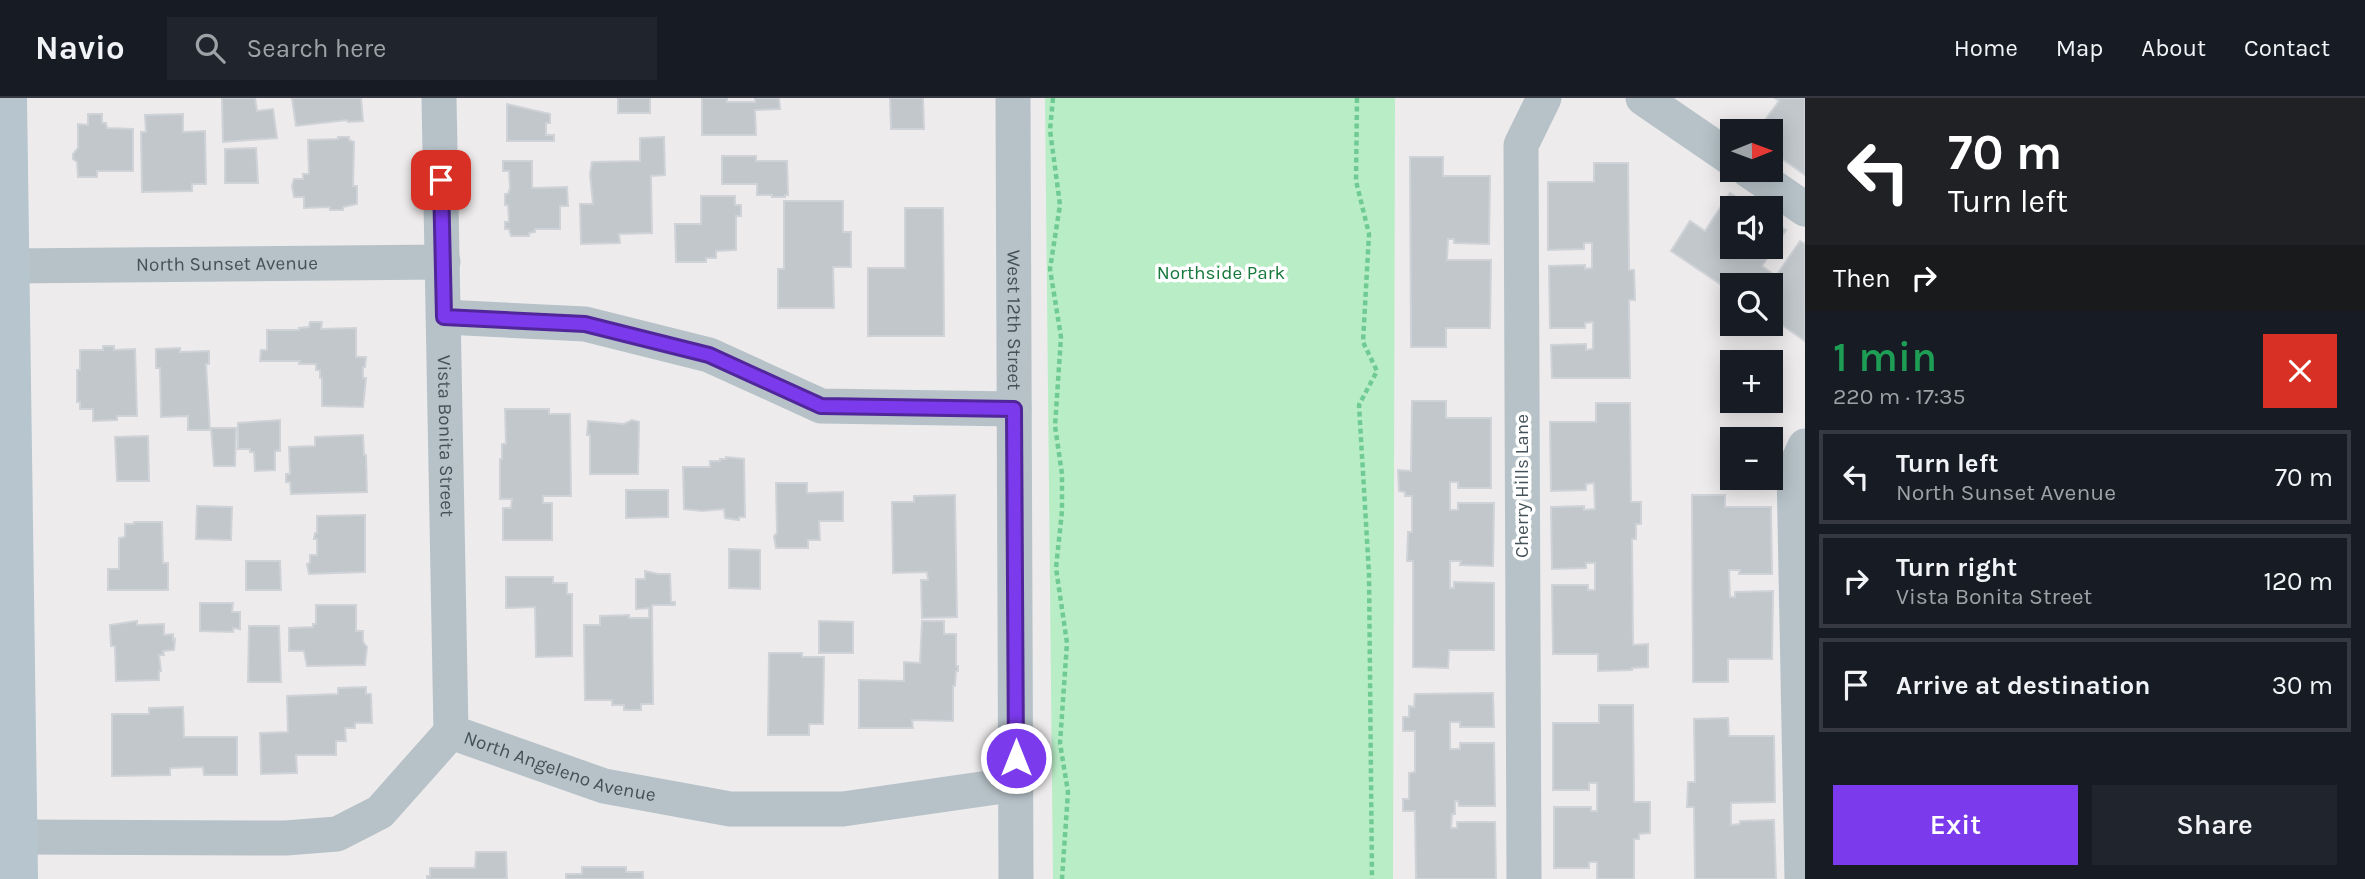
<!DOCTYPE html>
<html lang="en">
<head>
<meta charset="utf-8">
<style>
	:root { --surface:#171b24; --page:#20242c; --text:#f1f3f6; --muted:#9ea1a6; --line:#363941; --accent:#7c3aed }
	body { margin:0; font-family:Karla,sans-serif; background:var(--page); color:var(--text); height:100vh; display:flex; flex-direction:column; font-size:26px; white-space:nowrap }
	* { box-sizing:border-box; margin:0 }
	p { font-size:23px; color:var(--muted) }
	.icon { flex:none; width:38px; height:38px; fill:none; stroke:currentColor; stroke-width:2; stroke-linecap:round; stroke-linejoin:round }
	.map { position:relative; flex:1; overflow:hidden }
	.panel { display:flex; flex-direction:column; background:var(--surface); width:560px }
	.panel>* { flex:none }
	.hud { background:#202124; color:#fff; overflow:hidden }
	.needle { width:46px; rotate:89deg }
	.tools { position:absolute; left:1720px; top:21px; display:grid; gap:14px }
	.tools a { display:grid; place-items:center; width:63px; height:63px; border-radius:0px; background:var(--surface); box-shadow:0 4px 18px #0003; font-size:35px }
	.pin { position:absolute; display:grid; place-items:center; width:60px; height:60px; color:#fff; margin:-30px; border-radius:14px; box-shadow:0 4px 10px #0006 }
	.me { position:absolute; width:77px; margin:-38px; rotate:0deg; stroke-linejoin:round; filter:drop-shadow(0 0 5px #0008) }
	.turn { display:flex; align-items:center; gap:24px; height:147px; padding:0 28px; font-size:32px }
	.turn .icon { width:91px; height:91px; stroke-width:2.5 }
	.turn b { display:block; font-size:49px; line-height:60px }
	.then { display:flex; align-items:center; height:66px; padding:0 28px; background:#0003; gap:14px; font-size:26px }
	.round { display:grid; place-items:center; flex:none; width:74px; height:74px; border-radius:0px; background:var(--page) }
	.summary { display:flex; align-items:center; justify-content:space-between; height:119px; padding:0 28px }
	h1 { font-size:42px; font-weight:600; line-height:52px; color:#1e9e55 }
	.primary-button { display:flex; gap:14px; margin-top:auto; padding:14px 28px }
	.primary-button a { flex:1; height:80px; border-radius:0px; background:var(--accent); color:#fff; font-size:28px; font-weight:600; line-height:80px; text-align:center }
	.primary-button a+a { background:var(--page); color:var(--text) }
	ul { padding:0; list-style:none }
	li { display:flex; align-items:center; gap:21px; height:94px; margin:0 14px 10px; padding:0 14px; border:4px solid var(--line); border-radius:0px }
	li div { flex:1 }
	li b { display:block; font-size:26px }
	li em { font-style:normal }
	header { display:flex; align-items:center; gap:42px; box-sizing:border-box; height:98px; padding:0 35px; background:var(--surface); border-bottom:2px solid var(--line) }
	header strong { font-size:33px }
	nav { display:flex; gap:38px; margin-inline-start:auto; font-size:24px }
	.search { width:490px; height:63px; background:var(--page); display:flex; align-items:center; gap:18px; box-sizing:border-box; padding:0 24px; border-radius:0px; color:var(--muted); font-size:26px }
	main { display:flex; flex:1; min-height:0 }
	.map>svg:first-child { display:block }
	.green { fill:#b8edc6 }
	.building { fill:#c2c7cc; stroke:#cfd3d7; stroke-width:2 }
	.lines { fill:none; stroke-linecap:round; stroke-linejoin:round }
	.path { stroke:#70cb93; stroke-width:4.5; stroke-dasharray:5 3.5; stroke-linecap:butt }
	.street { stroke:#b6c2c8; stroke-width:35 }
	.secondary { stroke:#b6c5ce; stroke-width:38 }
	.route-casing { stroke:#51269a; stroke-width:18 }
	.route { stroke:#7c3aed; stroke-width:12 }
	.labels { text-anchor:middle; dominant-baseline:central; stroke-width:7; stroke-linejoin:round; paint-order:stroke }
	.street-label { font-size:19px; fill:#445158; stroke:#fff }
	.park-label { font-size:19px; fill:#16783b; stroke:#fff }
</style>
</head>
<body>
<header>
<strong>Navio</strong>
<div class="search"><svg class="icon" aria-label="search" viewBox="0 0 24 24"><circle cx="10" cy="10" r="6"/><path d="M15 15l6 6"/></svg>Search here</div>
<nav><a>Home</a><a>Map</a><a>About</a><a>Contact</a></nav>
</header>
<main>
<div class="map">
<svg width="1805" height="781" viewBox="0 0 1805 781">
	<rect width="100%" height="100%" fill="#eeebec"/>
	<path class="green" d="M1045,0h350l-2,781h-340z"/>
	<path class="building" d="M222,0h33l2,13 16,-2 4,29 -54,4z
		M292,0h69l2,23 -15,1 -1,-2 -51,6z
		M618,0h32v15h-32z
		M702,0h25v4h28v-4h24l1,11 -25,1 1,25h-54z
		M890,0h33l1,31h-33z
		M1775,0h30v77l-34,-24v-20h-14l22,-30z
		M507,6l43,10v9h-4v12h8v6h-47z
		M88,16h14v9h4l1,5 26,1v42h-36v6h-19l-1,-15 -4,-3v-5l5,-6v-24l10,1z
		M183,16v18l22,-1 1,53h-14v7l-50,1 -1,-60h5l-1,-17z
		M338,39h11v3l5,2 -1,44h4v18l-14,3v3h-13v-3l-26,1v-11h-10l-2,-11 2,-7h9v-5h6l-1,-34 30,-1z
		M664,39l1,38 -14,1 1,57 -33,1 1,9 -39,1 -1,-40h13l-3,-30 2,-12 48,-1v-23z
		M256,50l2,35h-33v-34z
		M722,58h34v5h31l1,34h-3v2h-13v-2h-15v-11h-35z
		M1410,59h33v19h47l-1,68 -35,-1v-4h-6l-1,21h44l-1,68h-44v19h-35z
		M503,63h29v27l35,-1 1,19h-8v23h-25v3l-6,1v3h-18l-2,-7h-4v-7h4l-1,-17h-3v-11h3l2,-6 -1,-17h-6z
		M1594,65h34l1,107h5l1,30h-6l1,78h-78l-1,-33 35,-1v6l7,-1v-27l-8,1v5h-35l-1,-62 36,-1v4l7,-1v-25h-8v6l-36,1v-68h46z
		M1730,95l23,15h-21v39h39v-26l15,9 -24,36 14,10 24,-35 5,3v97l-29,-20 -7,10 -12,-7h14v-39h-39v7l-61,-41 19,-30 15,10z
		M701,98h34v9h6v11h-5v34l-20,1v7h-10v4h-30l-1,-38h26z
		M784,103h59v31h8v35h-18l1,41h-56v-39h6z
		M905,110h38l1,128h-76v-68h37z
		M310,224h12l-1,7 35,-1v29h10l-1,10h-2v11h3l-3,29 -41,-1v-28h-2v-8h-4v-6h-17l1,-3h-40l1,-11h6v-20h32v-2l10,-1z
		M103,248h11v4l21,-1 2,67h-20v4l-24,1v-12h-13v-7h-3v-32h3v-20h23z
		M180,250v4l29,-1v13h-3l4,66h-22v-14l-27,1 -1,-49h-4v-19z
		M1412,303h34v17h45v70h-33v-6h-8v28h8v-7h36l-1,63 -33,-1 1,-4h-11v27h4v-6l40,1v67h-45l-1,18 -35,-1v-106h-6l1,-29h4v-36h-7v-4l-6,-1 -1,-21 13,1z
		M1596,305h34l1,99h10v22h-5v15h-4l1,106 15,-1v23l-16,1v2l-34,1v-17h-45l-1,-69h36v5h7v-27h-9v5l-34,1 -1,-62 33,-1v4l11,-1 -1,-26 -8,1v6l-35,1 -1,-69h46z
		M505,311h44v5h21l1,82h-28v7h9v37h-49v-32h8l1,-9h-12v-40h2v-15h4z
		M280,322v31h-5v19l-20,1 -1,-19h-4v-3h-12v-26z
		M588,323l36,3 8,-4 7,2 -1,52h-48v-39h-3z
		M211,330h25l-1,38h-21z
		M363,337l1,20h2l1,37 -76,2 -1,-12h-4v-8h4l-1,-27 26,-1v-9z
		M148,338l1,45h-32l-2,-44z
		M726,359l18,2 1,58h-6v3l-14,-2 -1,-9 -22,2 -18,-2 -1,-42h27v-6h10v-2h6z
		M776,385h31v10l36,-1v29h-24l1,19h-12v8h-32l-2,-12 3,-3z
		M626,392h42v27l-42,1z
		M955,397l2,122 -35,1 -1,-38h7l-1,-8 -34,1 -1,-71h22v-6z
		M1692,397h33v12h46l1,67h-33l1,-4h-11l1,27h5v-5l38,-1 -1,68h-44v23h-35z
		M197,408l35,1 -1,33 -35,-1z
		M365,417v57l-56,2 -2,-10 3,-1v-8h7v-16h-3l1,-6h2v-17z
		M134,424h28l1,41h5v27h-60v-21h11v-31l6,-1v-13h9z
		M729,451l31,1v39l-31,-1z
		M246,463h34l1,29h-35z
		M645,473l13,3h12l1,28h4v3h-23l1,99h-12v6h-17v-5h-12v-5h-27l-1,-75h16v-9l29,-1v3h20v-10l-13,1v-30h9z
		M506,479h47v6h14v11h5v62l-36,1 -1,-50 -29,1z
		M200,505h33l-1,9h8v17l-7,-1v4l-33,-1z
		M316,507h40v26h7v11l4,5 -2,18 -58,1 -3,-15h-15v-23l24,-1v-3h3z
		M137,523v4l27,-1v11l9,-1v6l2,-1 -1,11 -11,1 1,4h-5l2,16h-2v9l-43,1 -1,-35h-4l-1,-21z
		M819,523l34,1v31h-34z
		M922,523h22v13h12v32h2v5h-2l-1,15h-2v35l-41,-1 1,8h-54v-48l45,1v-19l16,1z
		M249,528h30l2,56h-33z
		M769,555h33v4h22l-1,67h-14v11h-41z
		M366,589v7h5l1,29h-17v5h-10l1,13h-10v14h-40l1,18 -36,1 -1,-41 28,-1 -1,-36 51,-2v-6z
		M1493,595l1,34h-34v-5h-10v27h10v-6h34l1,63h-36l-1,-5h-3v13h-3l-1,14h6v-6h38l1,57h-80l-1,-68h-12v-12h6v-26l6,-1v-41h-12v-14h6v-11l5,1 1,-13z
		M1599,607h34l1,97h16v31l-11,1v5h-5v40h-37v-17h-8v6h-35v-61h37v4h6v-28h-8v7h-36v-67h46z
		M183,609l1,30h53v38h-33l-1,-8 -33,1v7l-58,1v-62h37v-6z
		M1728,620l1,18h45l1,66 -44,1v22l9,-1v-3l34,-1 2,59h-81l-1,-72h-7l1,-25h7l-1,-63z
		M476,754h30l1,27h-80v-3h3v-8h45z
		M582,769h44v5h17v7h-77v-5h16z"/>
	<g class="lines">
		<path class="path" d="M1053,0l-3,32 10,75 -10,64 11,68 -6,89 7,48v37l-6,57 11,75 -7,100 8,49 -6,87
			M1357,0l-1,83 13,53 -6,108 14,29 -18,34 10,169 3,305"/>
		<g class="street">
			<path id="s1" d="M439,0l12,634"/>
			<path id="s2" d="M1013,0l3,781"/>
			<path d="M1643,0l89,61"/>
			<path d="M1748,72l57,39"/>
			<path id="s3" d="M10,168l433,-4"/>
			<path d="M444,219l141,7 124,31 112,51 193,3"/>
			<path id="s4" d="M19,739l267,1 51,-4 43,-22 71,-80 153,54 126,23h113l173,-25"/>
			<path d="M1524,781l-3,-734 23,-47"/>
			<path d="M1802,781l-8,-409 11,-24"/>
		</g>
		<path class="secondary" d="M8,0l11,781"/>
	</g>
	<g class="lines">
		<g class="route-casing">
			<path id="route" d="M441,82l3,137 141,7 124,31 112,51 193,3 2,349"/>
		</g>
		<use href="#route" class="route"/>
	</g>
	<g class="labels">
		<g class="street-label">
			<text stroke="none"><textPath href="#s3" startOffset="217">North Sunset Avenue</textPath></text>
			<text stroke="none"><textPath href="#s2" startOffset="222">West 12th Street</textPath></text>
			<text stroke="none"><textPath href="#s1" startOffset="338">Vista Bonita Street</textPath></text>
			<text transform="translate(1522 388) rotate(-90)">Cherry Hills Lane</text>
			<text stroke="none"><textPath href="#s4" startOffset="588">North Angeleno Avenue</textPath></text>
		</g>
		<g class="park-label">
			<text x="1221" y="175">Northside Park</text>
		</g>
	</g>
</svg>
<div class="tools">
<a><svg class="needle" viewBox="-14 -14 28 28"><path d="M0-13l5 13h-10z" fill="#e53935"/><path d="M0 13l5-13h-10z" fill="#9ea1a6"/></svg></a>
<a><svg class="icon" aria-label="sound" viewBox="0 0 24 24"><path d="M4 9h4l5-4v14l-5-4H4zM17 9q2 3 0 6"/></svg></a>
<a><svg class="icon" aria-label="search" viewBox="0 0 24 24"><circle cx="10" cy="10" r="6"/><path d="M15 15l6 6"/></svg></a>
<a>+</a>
<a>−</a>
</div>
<div class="pin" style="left:441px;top:82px;background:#d93025"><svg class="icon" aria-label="arrive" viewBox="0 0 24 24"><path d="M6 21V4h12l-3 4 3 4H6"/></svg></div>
<svg class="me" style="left:1016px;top:660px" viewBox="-20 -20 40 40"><circle r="17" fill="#7c3aed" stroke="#fff" stroke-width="3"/><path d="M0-11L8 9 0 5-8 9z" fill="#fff"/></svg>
</div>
<section class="panel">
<div class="hud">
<div class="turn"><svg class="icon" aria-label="left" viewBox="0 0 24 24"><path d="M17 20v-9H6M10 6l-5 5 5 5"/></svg><div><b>70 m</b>Turn left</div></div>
<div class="then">Then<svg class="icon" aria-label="right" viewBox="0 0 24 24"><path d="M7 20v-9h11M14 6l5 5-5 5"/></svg></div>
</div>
<div class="summary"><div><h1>1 min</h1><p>220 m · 17:35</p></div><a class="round" style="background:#d93025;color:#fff"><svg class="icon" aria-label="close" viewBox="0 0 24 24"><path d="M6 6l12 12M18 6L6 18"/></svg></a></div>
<ul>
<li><svg class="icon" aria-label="left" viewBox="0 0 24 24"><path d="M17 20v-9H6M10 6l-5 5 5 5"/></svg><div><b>Turn left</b><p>North Sunset Avenue</p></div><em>70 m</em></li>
<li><svg class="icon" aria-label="right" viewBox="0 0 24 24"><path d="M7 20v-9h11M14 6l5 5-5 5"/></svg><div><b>Turn right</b><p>Vista Bonita Street</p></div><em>120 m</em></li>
<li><svg class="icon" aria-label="arrive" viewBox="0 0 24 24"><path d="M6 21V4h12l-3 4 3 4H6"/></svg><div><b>Arrive at destination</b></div><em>30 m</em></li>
</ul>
<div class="primary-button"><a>Exit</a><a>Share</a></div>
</section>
</main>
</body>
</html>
